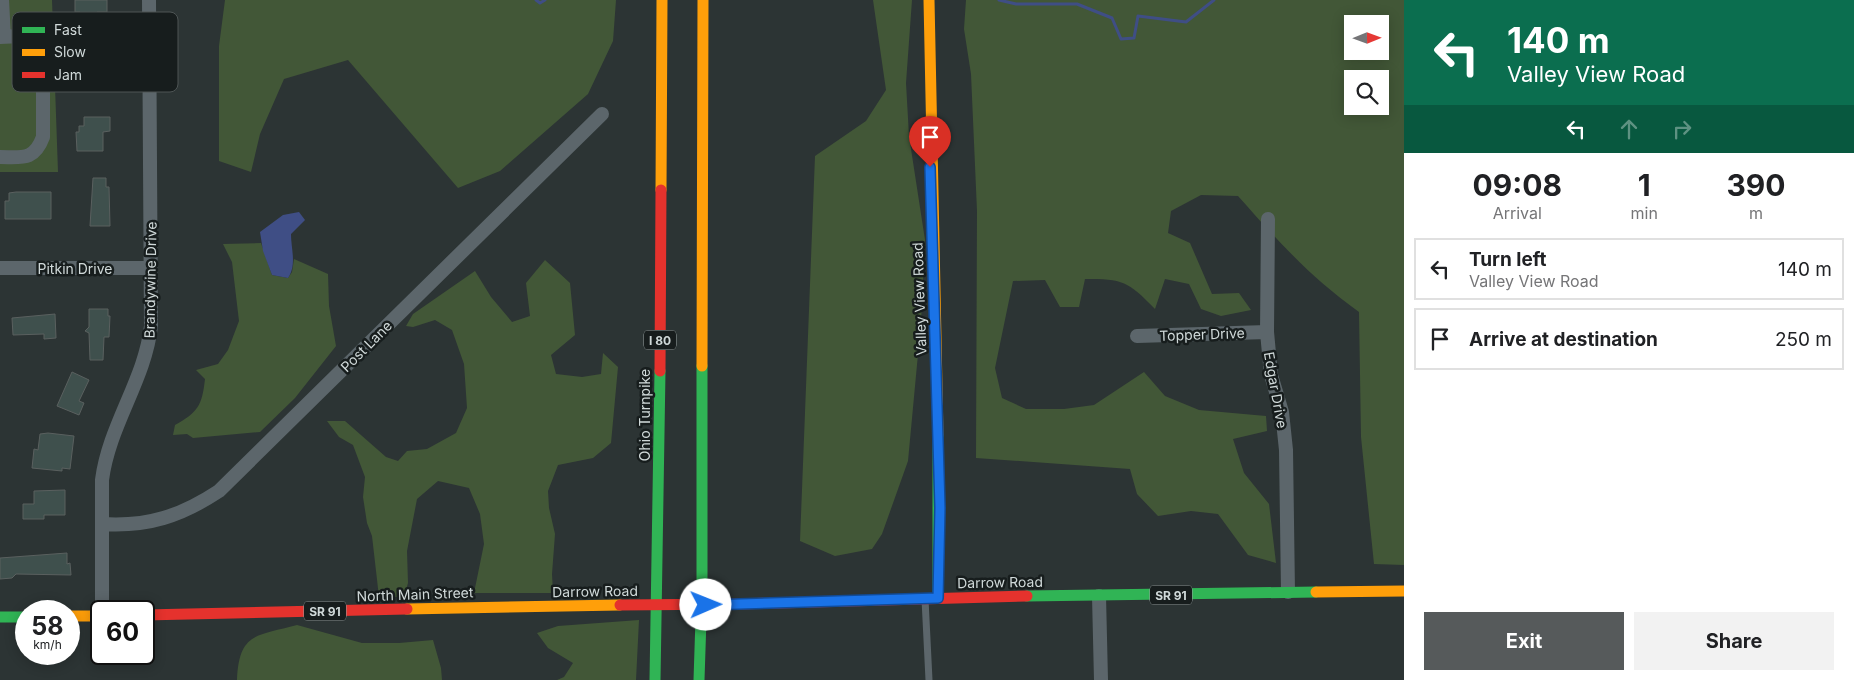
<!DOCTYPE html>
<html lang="en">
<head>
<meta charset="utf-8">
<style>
	:root { --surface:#fff; --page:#f2f2f2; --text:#202124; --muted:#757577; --line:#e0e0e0; --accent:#565a5b }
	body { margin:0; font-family:Inter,sans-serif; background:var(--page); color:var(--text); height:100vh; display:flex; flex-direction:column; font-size:19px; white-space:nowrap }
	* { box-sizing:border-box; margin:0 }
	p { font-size:16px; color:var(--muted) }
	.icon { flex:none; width:28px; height:28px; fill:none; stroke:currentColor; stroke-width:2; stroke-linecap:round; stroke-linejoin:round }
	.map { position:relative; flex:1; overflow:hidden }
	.side { display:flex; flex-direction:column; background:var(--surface); width:450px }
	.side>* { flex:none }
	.guide { background:#0b6e4f; color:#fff; overflow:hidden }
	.needle { width:32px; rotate:89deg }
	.buttons { position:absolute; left:1344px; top:15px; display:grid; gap:10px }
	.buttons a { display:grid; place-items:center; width:45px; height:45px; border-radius:0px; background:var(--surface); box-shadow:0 2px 12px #0003; font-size:25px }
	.speed { position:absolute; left:15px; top:600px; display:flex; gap:10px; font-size:25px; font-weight:700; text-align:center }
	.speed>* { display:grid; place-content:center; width:65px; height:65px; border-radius:50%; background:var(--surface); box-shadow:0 2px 12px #0003; line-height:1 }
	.speed small { font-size:12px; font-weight:400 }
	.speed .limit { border:2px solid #111; border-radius:8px; background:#fff; color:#111 }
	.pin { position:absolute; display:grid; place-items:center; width:42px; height:42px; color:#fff; margin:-51px -21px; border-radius:50% 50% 50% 0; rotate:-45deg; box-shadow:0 0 5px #0007 }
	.pin .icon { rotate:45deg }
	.me { position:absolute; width:55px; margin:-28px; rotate:89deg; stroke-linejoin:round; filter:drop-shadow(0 0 4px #0008) }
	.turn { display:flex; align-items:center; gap:18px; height:105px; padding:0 20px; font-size:22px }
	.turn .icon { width:65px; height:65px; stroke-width:2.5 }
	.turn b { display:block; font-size:35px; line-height:42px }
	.lanes { display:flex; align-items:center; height:48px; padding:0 20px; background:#0003; justify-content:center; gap:25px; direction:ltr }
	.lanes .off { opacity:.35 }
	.eta { display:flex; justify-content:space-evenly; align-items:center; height:85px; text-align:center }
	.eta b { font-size:30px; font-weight:700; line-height:35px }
	.primary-button { display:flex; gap:10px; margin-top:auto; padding:10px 20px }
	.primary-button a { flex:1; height:58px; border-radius:0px; background:var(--accent); color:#fff; font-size:20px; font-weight:700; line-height:58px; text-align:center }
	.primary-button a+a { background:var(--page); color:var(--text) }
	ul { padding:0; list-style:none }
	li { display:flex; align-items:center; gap:15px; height:62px; margin:0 10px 8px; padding:0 10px; border:2px solid var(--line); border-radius:0px }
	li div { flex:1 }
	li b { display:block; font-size:19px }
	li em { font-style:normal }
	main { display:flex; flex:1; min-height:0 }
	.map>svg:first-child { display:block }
	.green { fill:#425737; fill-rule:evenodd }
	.water { fill:#3f4e85 }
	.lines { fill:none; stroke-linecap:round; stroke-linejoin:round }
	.stream { stroke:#3f4e85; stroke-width:3 }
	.building { fill:#3f504d; stroke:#5a605f }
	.lane { stroke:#5c666b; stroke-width:7 }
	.street { stroke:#5c666b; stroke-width:14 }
	.fast { stroke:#30b455; stroke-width:11 }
	.slow { stroke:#ff9f0a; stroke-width:11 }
	.jam { stroke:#e5322d; stroke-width:11 }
	.jam-bridge { stroke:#e5322d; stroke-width:11 }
	.route-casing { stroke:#114b97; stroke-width:12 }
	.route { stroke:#1a73e8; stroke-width:9 }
	.labels { text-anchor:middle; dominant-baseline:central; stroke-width:5; stroke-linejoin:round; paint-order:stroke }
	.shield { fill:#171d1d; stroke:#98a1a1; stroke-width:1 }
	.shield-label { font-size:12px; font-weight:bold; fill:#d0d9d9 }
	.street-label { font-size:14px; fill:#d0d9d9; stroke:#171d1d }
	.key { fill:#171d1d; stroke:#4e5555; stroke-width:1 }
	.key-label { font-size:14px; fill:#d0d9d9 }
</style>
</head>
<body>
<main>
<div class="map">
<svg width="1404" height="680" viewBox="0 0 1404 680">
	<rect width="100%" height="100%" fill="#2c3434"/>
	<path class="green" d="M0,0h52l6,172h-58z
		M225,0h391l-3,41 -25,53 -88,77 -42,17 -110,-128 -64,19 -24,55 -9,38 -32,-11v-115z
		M873,0h39l-6,83 3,53 16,104 -4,82 -13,139 -26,73 -10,15 -37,7 -35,-15 15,-385 51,-35 20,-31z
		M966,0h438v565l-30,-1 -13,-127 -2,-125c-50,-36 -81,-71 -121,-116l-37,-1 -30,16 -3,22 22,10 22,51 27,-1 12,17 -30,6 -20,-7 -12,-25 -24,-5 -10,30c-27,-28 -32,-30 -70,-30l-6,28h-19l-15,-27 -32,1 -18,87 7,30 24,11h38l30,-4 50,-33 21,24 34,14 67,6 1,15 -34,8 11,34 25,31 7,59 -28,-8 -30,-41 -27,-3 -33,5 -21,-22 -7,-25 -154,-11 1,-247 -6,-137 -7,-45zM1352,24h28v27h-28zM1352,79h28v27h-28z
		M261,243l11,32 16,3 4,-6 2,-13 34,15 1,32 7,40 -41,52 -35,34 -67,6 -6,-4 -14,1 2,-10c23,-13 27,-19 30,-46l-9,-9 22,-6 10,-14 11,-29 -7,-59 -9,-18z
		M545,260l25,23 5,52 -24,20 5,19 26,3 19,-3 2,-21 15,14 -7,76 -18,15 -35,7 -10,26 1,17 6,26 -3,40 1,19h-79l10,-49 -4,-30 -11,-26 -31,-7 -21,18 -10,52 1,32 -4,14h-25l-7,-61 -5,-13 -4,-26 2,-20 -12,-32 -14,-8 -12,-16h18l41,36 12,4 9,-10 20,-2 29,-16 11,-25 -3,-44 -12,-34 -17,-10 -22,7 -7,-1 7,-12 62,-43 16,26 21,25 18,-6 -4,-33z
		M639,620l-3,60h-79l7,-3 9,-14 -25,-15 -11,-15 21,-7z
		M297,625l65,18h37l34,-3 8,28 1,12h-205c2,-48 20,-44 60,-55z"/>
	<path class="water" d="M299,212l6,8 -14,14c0,15 6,31 -3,44l-16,-3 -9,-24 -3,-19 23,-17z"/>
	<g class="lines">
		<path class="stream" d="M536,0l4,3 5,-3
			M999,0l17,4h61l35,14 9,21 13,-1 4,-22 48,6 28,-22"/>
	</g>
	<path class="building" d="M75,0h32v12h-10v21h-17v-21h-5z
		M84,117h26v14l-7,1v19h-26l-1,-19h3v-6h5z
		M93,178h13v9h3l1,39h-20z
		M16,192h35v27h-46v-18h4v-8z
		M89,309h19v7h2l-1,21h-5l-1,23h-13l-1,-27 -4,-2 4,-4z
		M55,314l1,24 -12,1v-5l-31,1 -1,-17z
		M72,372l17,8 -10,21 5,2 -5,12 -22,-9z
		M48,433l26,3 -4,33 -8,-1v3l-30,-3 2,-19 4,1 2,-16z
		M65,490v25h-21v4h-21v-15h11v-13z
		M67,553v11l3,-1 1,12 -55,-1 -4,4 -12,1v-21z"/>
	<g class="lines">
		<path class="lane" d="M925,599l4,81"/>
		<path class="street" d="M2,0l2,37
			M0,37c16,-1 37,-2 43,15v85c-9,24 -21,20 -43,20
			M1268,219l-1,113 4,43 11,37 4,38 2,142
			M0,268h151
			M1137,336l130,-4
			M102,524c46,3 79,-8 117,-33l383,-377
			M1099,596l2,84
			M102,611v-131c7,-55 43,-100 49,-154l-2,-326"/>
		<path class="fast" d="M938,435v162
			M1027,596l289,-4
			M0,617h26
			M655,680l5,-309
			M699,680l3,-92v-222"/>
		<path class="slow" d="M929,0l9,435
			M661,190l1,-190
			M702,366l1,-366
			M1316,592l88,-1
			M407,609l213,-4
			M69,616h32"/>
		<path class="jam" d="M660,371l1,-181
			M740,604l287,-8
			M144,615l263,-6"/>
		<path class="jam-bridge" d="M620,605l120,-1"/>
	</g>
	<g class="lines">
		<g class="route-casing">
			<path id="route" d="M706,605l232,-7 2,-90 -10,-341"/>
		</g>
		<use href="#route" class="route"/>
	</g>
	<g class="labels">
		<g class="shield">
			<rect x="644" y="330.5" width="32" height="19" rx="4"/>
			<rect x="1150" y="585.5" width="42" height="19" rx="4"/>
			<rect x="304" y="601.5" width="42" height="19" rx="4"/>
		</g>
		<g class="shield-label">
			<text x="660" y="340">I 80</text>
			<text x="1171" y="595">SR 91</text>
			<text x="325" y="611">SR 91</text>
		</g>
		<g class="street-label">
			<text x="75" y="268">Pitkin Drive</text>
			<text transform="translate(150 280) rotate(-89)">Brandywine Drive</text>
			<text transform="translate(919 299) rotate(-92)">Valley View Road</text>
			<text transform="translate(1202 334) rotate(-2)">Topper Drive</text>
			<text transform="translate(366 346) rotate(-45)">Post Lane</text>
			<text transform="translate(1276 390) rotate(80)">Edgar Drive</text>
			<text transform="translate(644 415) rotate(-90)">Ohio Turnpike</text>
			<text transform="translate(1000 582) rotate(-1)">Darrow Road</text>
			<text transform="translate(595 591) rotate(-1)">Darrow Road</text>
			<text transform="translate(415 594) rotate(-2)">North Main Street</text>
		</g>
	</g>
	<rect x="12" y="12" width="166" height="80" rx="8" class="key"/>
	<rect x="22" y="27" width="23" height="6" fill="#30b455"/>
	<rect x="22" y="49" width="23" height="7" fill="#ff9f0a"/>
	<rect x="22" y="72" width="23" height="6" fill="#e5322d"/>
	<g class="key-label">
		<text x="54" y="35">Fast</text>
		<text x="54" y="57">Slow</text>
		<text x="54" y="80">Jam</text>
	</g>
</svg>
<div class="buttons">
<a><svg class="needle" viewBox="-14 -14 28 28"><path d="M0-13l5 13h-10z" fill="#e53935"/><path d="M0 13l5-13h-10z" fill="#757577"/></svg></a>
<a><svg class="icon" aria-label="search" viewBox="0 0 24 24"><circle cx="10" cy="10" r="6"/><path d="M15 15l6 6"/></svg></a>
</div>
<div class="speed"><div>58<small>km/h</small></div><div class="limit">60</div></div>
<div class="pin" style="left:930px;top:167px;background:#d93025"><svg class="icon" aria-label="arrive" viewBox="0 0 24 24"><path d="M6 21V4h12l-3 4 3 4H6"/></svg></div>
<svg class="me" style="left:706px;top:605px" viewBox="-20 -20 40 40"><circle r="19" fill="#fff"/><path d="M0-13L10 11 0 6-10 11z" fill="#1a73e8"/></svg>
</div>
<section class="side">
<div class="guide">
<div class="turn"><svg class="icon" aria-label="left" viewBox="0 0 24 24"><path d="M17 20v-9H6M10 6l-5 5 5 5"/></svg><div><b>140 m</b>Valley View Road</div></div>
<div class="lanes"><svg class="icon" aria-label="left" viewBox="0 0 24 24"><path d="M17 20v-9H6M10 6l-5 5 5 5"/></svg><svg class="icon off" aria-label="ahead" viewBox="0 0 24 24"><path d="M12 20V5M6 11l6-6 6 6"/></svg><svg class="icon off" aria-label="right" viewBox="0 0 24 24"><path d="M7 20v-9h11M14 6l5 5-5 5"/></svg></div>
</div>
<div class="eta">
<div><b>09:08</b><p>Arrival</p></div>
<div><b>1</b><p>min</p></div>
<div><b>390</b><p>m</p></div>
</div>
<ul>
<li><svg class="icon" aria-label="left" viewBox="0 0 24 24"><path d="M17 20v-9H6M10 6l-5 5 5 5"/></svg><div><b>Turn left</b><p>Valley View Road</p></div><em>140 m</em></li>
<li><svg class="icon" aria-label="arrive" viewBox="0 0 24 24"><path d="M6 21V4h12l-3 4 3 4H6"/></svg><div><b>Arrive at destination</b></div><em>250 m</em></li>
</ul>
<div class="primary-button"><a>Exit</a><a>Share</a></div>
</section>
</main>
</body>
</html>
